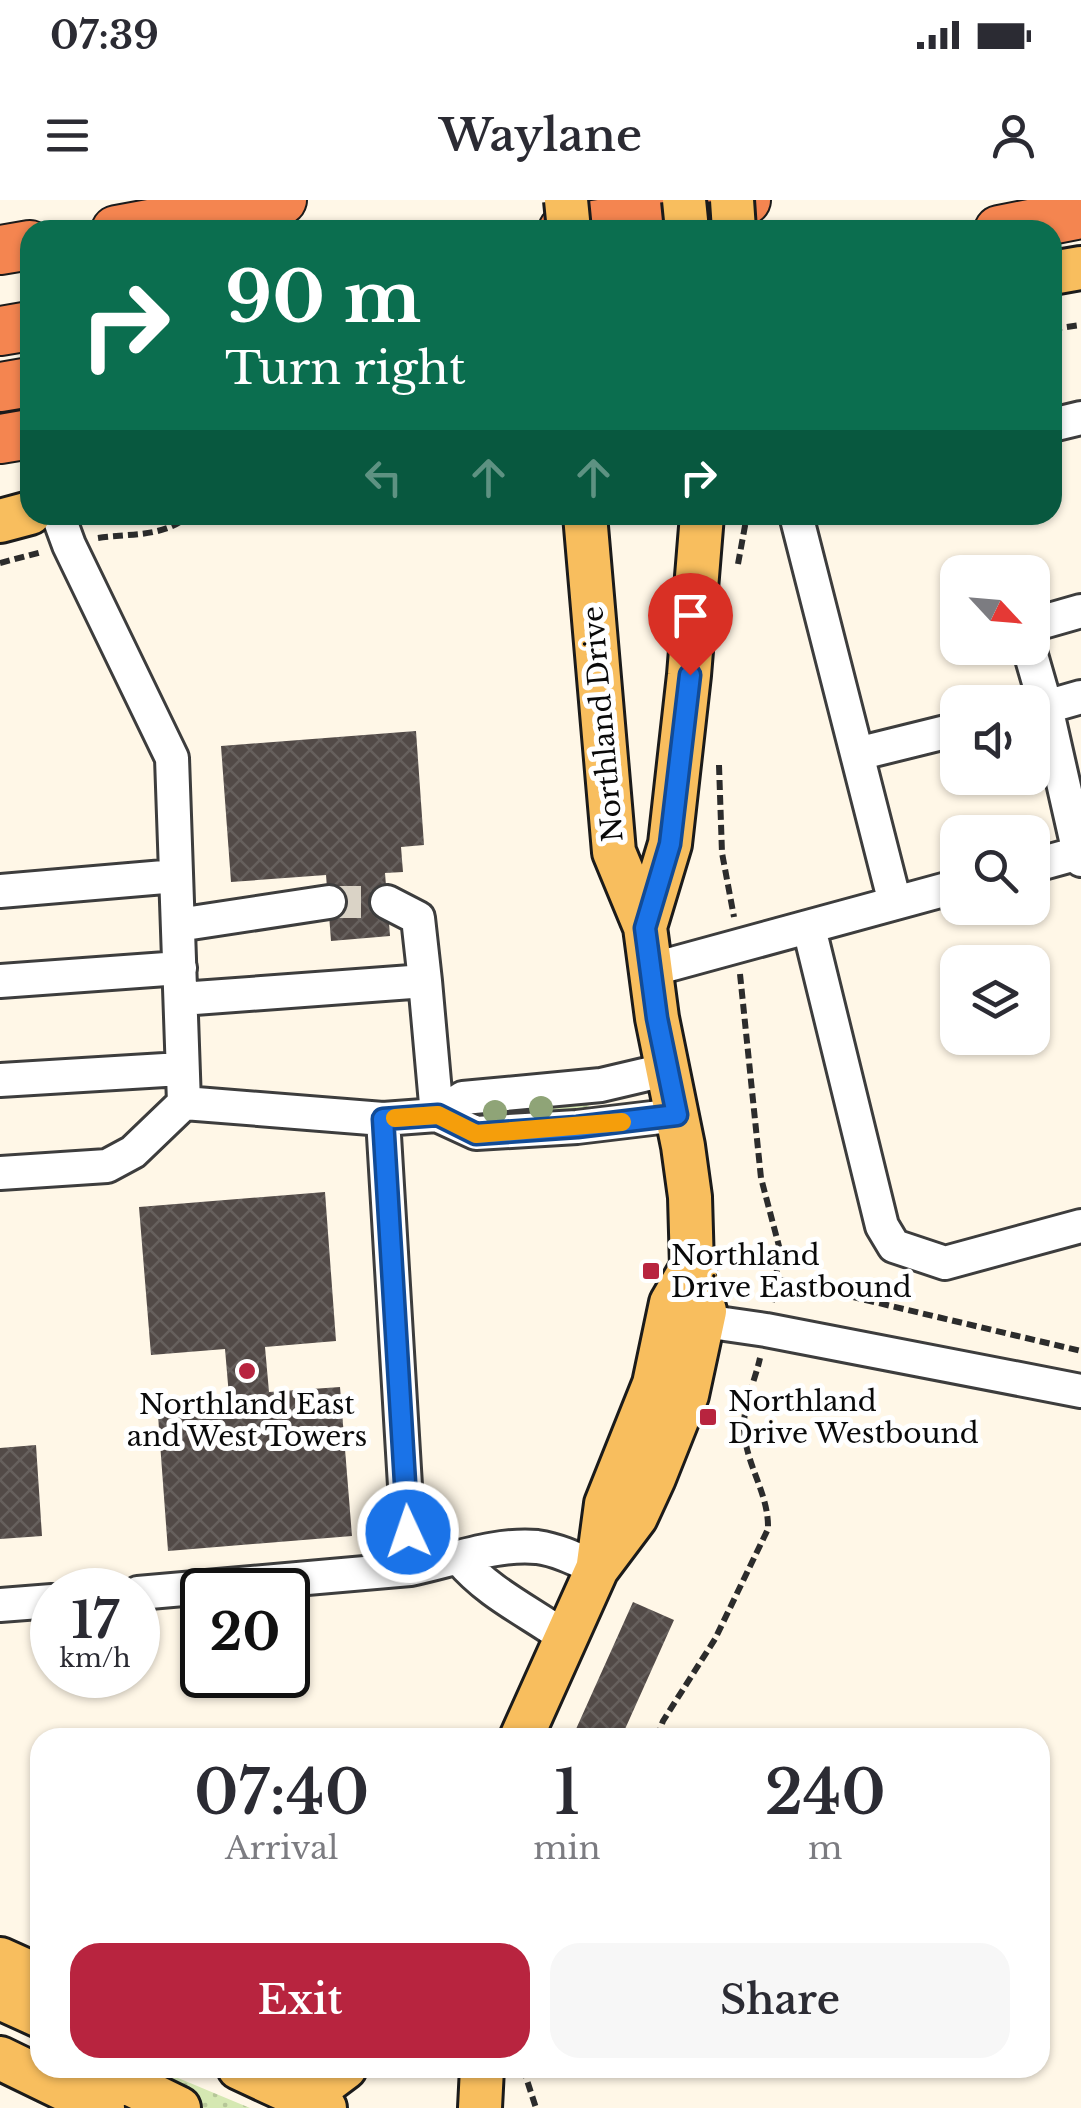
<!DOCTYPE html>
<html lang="en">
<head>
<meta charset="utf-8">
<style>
	:root { --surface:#fff; --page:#f7f7f7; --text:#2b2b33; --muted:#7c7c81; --accent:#b8243f }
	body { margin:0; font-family:"Libre Baskerville",serif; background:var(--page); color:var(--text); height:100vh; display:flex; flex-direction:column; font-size:38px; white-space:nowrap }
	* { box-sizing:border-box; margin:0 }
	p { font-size:32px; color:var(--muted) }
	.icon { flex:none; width:55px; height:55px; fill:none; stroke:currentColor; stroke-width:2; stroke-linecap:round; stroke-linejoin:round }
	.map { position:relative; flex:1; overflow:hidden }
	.sheet { position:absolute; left:30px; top:1528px; width:1020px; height:350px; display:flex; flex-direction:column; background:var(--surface); border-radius:30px; box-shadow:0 2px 8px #0004 }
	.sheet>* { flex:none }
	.hud { position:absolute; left:20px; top:20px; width:1042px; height:305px; border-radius:30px; box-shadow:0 2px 8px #0004; background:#0b6e4f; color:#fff; overflow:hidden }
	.needle { width:65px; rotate:116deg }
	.buttons { position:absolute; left:940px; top:355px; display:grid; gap:20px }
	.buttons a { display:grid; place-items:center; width:110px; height:110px; border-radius:20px; background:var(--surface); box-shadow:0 2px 8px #0004; font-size:50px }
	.speed { position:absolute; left:30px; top:1368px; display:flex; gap:20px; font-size:50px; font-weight:700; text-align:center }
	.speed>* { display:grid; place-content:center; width:130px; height:130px; border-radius:50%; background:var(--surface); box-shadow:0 2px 8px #0004; line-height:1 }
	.speed small { font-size:25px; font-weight:400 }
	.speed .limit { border:5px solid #111; border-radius:15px; background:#fff; color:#111 }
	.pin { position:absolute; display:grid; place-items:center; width:85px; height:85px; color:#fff; margin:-102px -42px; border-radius:50% 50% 50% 0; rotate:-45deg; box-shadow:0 0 10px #0007 }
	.pin .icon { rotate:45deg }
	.me { position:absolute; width:110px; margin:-55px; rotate:357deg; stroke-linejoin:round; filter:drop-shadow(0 0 8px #0008) }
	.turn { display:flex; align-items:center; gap:35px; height:210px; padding:0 40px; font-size:45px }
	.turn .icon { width:130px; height:130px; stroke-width:2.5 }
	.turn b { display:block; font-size:70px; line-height:85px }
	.lanes { display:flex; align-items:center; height:95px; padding:0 40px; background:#0003; justify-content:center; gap:50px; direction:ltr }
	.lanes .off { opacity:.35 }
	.eta { display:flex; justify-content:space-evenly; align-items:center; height:170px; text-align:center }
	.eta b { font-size:60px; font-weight:600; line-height:70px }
	.button { display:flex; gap:20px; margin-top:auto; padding:20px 40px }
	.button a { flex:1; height:115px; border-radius:30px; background:var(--accent); color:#fff; font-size:40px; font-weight:600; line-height:115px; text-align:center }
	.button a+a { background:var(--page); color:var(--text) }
	.status { display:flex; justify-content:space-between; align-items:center; height:70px; padding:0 50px; background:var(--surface); direction:ltr }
	.status svg { height:28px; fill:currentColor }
	header { display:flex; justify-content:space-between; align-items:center; height:130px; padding:0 40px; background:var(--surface); font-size:45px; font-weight:600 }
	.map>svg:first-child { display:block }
	.grass { fill:url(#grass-dots) }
	.building { fill:url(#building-cross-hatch) }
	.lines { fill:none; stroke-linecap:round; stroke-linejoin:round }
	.minor-tunnel { stroke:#dad3c6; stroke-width:32; stroke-dasharray:32 16; stroke-linecap:butt }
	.minor-casing { stroke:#3d3d3d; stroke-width:38 }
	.major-casing { stroke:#1b1b1b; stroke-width:48 }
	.highway-casing { stroke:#1b1b1b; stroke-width:52 }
	.path { stroke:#2c2c2c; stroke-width:6; stroke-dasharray:10 5; stroke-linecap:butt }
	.minor { stroke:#fff; stroke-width:32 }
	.major { stroke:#f8be5e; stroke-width:42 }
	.highway { stroke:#f48550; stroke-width:48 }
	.major-bridge-casing { stroke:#1b1b1b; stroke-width:48; stroke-linecap:butt }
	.major-bridge { stroke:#f8be5e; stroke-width:42 }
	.tree { fill:#8fa477 }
	.route-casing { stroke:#114b97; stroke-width:25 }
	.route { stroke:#1a73e8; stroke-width:18 }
	.slow { stroke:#f59e0b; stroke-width:18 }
	.poi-dot { fill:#b8243f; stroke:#fff; stroke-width:4 }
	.labels { text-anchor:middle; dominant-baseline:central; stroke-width:10; stroke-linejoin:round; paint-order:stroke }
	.street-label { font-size:28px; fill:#0a0a0a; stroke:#fff }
	.poi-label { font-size:28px; fill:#0a0a0a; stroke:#fff; text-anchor:start }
</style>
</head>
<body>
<div class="status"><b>07:39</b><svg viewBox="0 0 49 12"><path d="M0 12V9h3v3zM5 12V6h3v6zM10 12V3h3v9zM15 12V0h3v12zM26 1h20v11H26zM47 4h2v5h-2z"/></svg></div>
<header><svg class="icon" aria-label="menu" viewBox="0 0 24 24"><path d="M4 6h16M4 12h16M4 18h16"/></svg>Waylane<svg class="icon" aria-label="person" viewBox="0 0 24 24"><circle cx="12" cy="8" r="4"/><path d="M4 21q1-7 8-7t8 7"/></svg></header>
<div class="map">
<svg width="1081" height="1908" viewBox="0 0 1081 1908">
	<defs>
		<pattern id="grass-dots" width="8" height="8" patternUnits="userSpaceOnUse" patternTransform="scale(2.5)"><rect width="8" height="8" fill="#d5e8b2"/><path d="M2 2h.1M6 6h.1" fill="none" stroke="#b6c698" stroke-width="1.8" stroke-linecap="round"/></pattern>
		<pattern id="building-cross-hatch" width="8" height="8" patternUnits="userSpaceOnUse" patternTransform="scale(2.5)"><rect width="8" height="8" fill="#524a47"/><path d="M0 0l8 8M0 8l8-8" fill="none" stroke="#66605d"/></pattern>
	</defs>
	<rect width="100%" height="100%" fill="#fff7e7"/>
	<path class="grass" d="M588,899l1,11 -119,11 -1,-12z
		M106,1868h48l96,40h-57z"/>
	<path class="building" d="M416,531l8,114 -23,2 2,25 -18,1 5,63 -59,5 -5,-66 -95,7 -10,-136z
		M325,992l11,149 -71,6 4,45 71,-5 12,149 -184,15 -11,-149 72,-6 -4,-47 -74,6 -12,-148z
		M36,1245l6,91 -42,3v-91z
		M633,1402l41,18 -53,118h-49z"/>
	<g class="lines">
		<path class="minor-tunnel" d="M329,702h58"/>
		<g class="minor-casing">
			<path id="minor" d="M1052,225l29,-7
				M58,315l11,30 103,213 12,345 199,16
				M796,315l99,388
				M1032,425l49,-14
				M1029,448l17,59 -14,3
				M857,554l101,-25
				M1079,653l-33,-146 35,-10
				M1032,666l47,-13 2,7
				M0,691l176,-15
				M387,702l31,16 7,63
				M178,725l151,-23
				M809,728l73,298 12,20 51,17 136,-37
				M650,770l308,-84
				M0,781l180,-13
				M181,799l244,-18 12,134
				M0,880l181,-11
				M437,915l26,-17 138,-13 68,-16
				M0,973l107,-7 26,-14 51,-49
				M704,1121l62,9 315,61
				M460,1359c28,34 70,53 106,79
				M597,1369c-19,-9 -38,-19 -60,-22 -41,-4 -87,14 -127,22l-27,-450 54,-4 39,18 101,-6 100,-12
				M138,1393l272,-24
				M0,1405l52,-4"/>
		</g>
		<g class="major-casing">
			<path id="major" d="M1052,73l29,-5
				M0,321l30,-8
				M645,727l25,-83 19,-169 13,-160
				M598,1364l8,-60 48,-120 17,-81 21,-36
				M521,1538l76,-169 39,-52 18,-39 33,-83 18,-84 -13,-44 -2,-70 -7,-51 -26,-128 -12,-91 -31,-75 -29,-337
				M0,1759l40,18
				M0,1798l40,18
				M0,1858l103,50
				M97,1868l82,40
				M239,1868l86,40
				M299,1896l26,-13 20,-15
				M480,1908l2,-40"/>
		</g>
		<g class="highway-casing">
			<path id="highway" d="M116,30l166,-30
				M563,30l183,-30
				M999,30l82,-16
				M0,50l30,-5
				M0,131l30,-5
				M0,187l30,-5
				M0,239l30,-5"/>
		</g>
		<path class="path" d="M1052,129l29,-4
			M98,338c33,-5 64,0 92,-23
			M0,363l42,-11
			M738,364l9,-49
			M719,565l3,88 12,64
			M740,774l21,204 19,72 -8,52
			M777,1079l304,72
			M657,1538l6,-17 52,-82 53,-110c1,-36 -23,-65 -24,-101 -1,-23 11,-47 16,-70
			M523,1868l13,40"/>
		<use href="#minor" class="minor"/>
		<use href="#major" class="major"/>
		<use href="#highway" class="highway"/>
		<g class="major-bridge-casing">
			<path id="major-bridge" d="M566,0l3,30
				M684,0l3,30
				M732,0l2,30"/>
		</g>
		<use href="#major-bridge" class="major-bridge"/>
	</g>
	<g class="tree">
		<circle cx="541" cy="908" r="12"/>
		<circle cx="495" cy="912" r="12"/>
	</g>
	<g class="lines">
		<g class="route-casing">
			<path id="route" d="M408,1332l-25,-413 55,-4 38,19 101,-7 100,-12 -20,-97 -12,-90 25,-84 20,-169"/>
		</g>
		<use href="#route" class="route"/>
		<path class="slow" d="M395,918l43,-3 38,19 146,-12"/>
	</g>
	<g class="poi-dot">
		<rect x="641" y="1061" width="20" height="20" rx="5"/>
		<circle cx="247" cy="1171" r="10"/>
		<rect x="698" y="1207" width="20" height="20" rx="5"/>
	</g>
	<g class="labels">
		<g class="street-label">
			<text transform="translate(603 524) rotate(-95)">Northland Drive</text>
		</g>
		<g class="poi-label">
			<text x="671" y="1055">Northland<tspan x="671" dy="32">Drive Eastbound</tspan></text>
			<text x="728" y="1201">Northland<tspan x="728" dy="32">Drive Westbound</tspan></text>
			<text x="247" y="1204" text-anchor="middle">Northland East<tspan x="247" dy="32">and West Towers</tspan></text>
		</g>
	</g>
</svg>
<div class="buttons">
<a><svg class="needle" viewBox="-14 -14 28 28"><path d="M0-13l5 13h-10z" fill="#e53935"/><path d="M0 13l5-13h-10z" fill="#7c7c81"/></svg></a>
<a><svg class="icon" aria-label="sound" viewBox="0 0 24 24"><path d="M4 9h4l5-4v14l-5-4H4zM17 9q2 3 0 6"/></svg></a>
<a><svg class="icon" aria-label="search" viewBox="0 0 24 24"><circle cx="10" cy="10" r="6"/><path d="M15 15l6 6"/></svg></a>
<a><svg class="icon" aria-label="layers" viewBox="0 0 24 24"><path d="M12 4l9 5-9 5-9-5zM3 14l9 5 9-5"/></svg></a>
</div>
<div class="speed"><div>17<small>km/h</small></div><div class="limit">20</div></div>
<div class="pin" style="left:690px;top:475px;background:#d93025"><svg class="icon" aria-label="arrive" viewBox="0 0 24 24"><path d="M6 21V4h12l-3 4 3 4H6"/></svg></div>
<svg class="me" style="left:408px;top:1332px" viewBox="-20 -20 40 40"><circle r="17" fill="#1a73e8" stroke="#fff" stroke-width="3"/><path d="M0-11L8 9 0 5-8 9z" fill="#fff"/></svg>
<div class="hud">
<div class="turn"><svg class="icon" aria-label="right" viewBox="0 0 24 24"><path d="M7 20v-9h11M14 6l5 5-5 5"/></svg><div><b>90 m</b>Turn right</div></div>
<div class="lanes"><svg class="icon off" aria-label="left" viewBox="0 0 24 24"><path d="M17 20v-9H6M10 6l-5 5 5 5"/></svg><svg class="icon off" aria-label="ahead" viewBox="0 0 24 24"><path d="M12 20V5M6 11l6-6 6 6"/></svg><svg class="icon off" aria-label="ahead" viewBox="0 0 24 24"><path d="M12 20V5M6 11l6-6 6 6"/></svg><svg class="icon" aria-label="right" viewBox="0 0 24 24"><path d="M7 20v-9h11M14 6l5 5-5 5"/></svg></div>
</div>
<section class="sheet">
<div class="eta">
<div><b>07:40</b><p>Arrival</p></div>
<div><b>1</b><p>min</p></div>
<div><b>240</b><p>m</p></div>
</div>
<div class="button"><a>Exit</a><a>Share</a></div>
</section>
</div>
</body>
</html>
